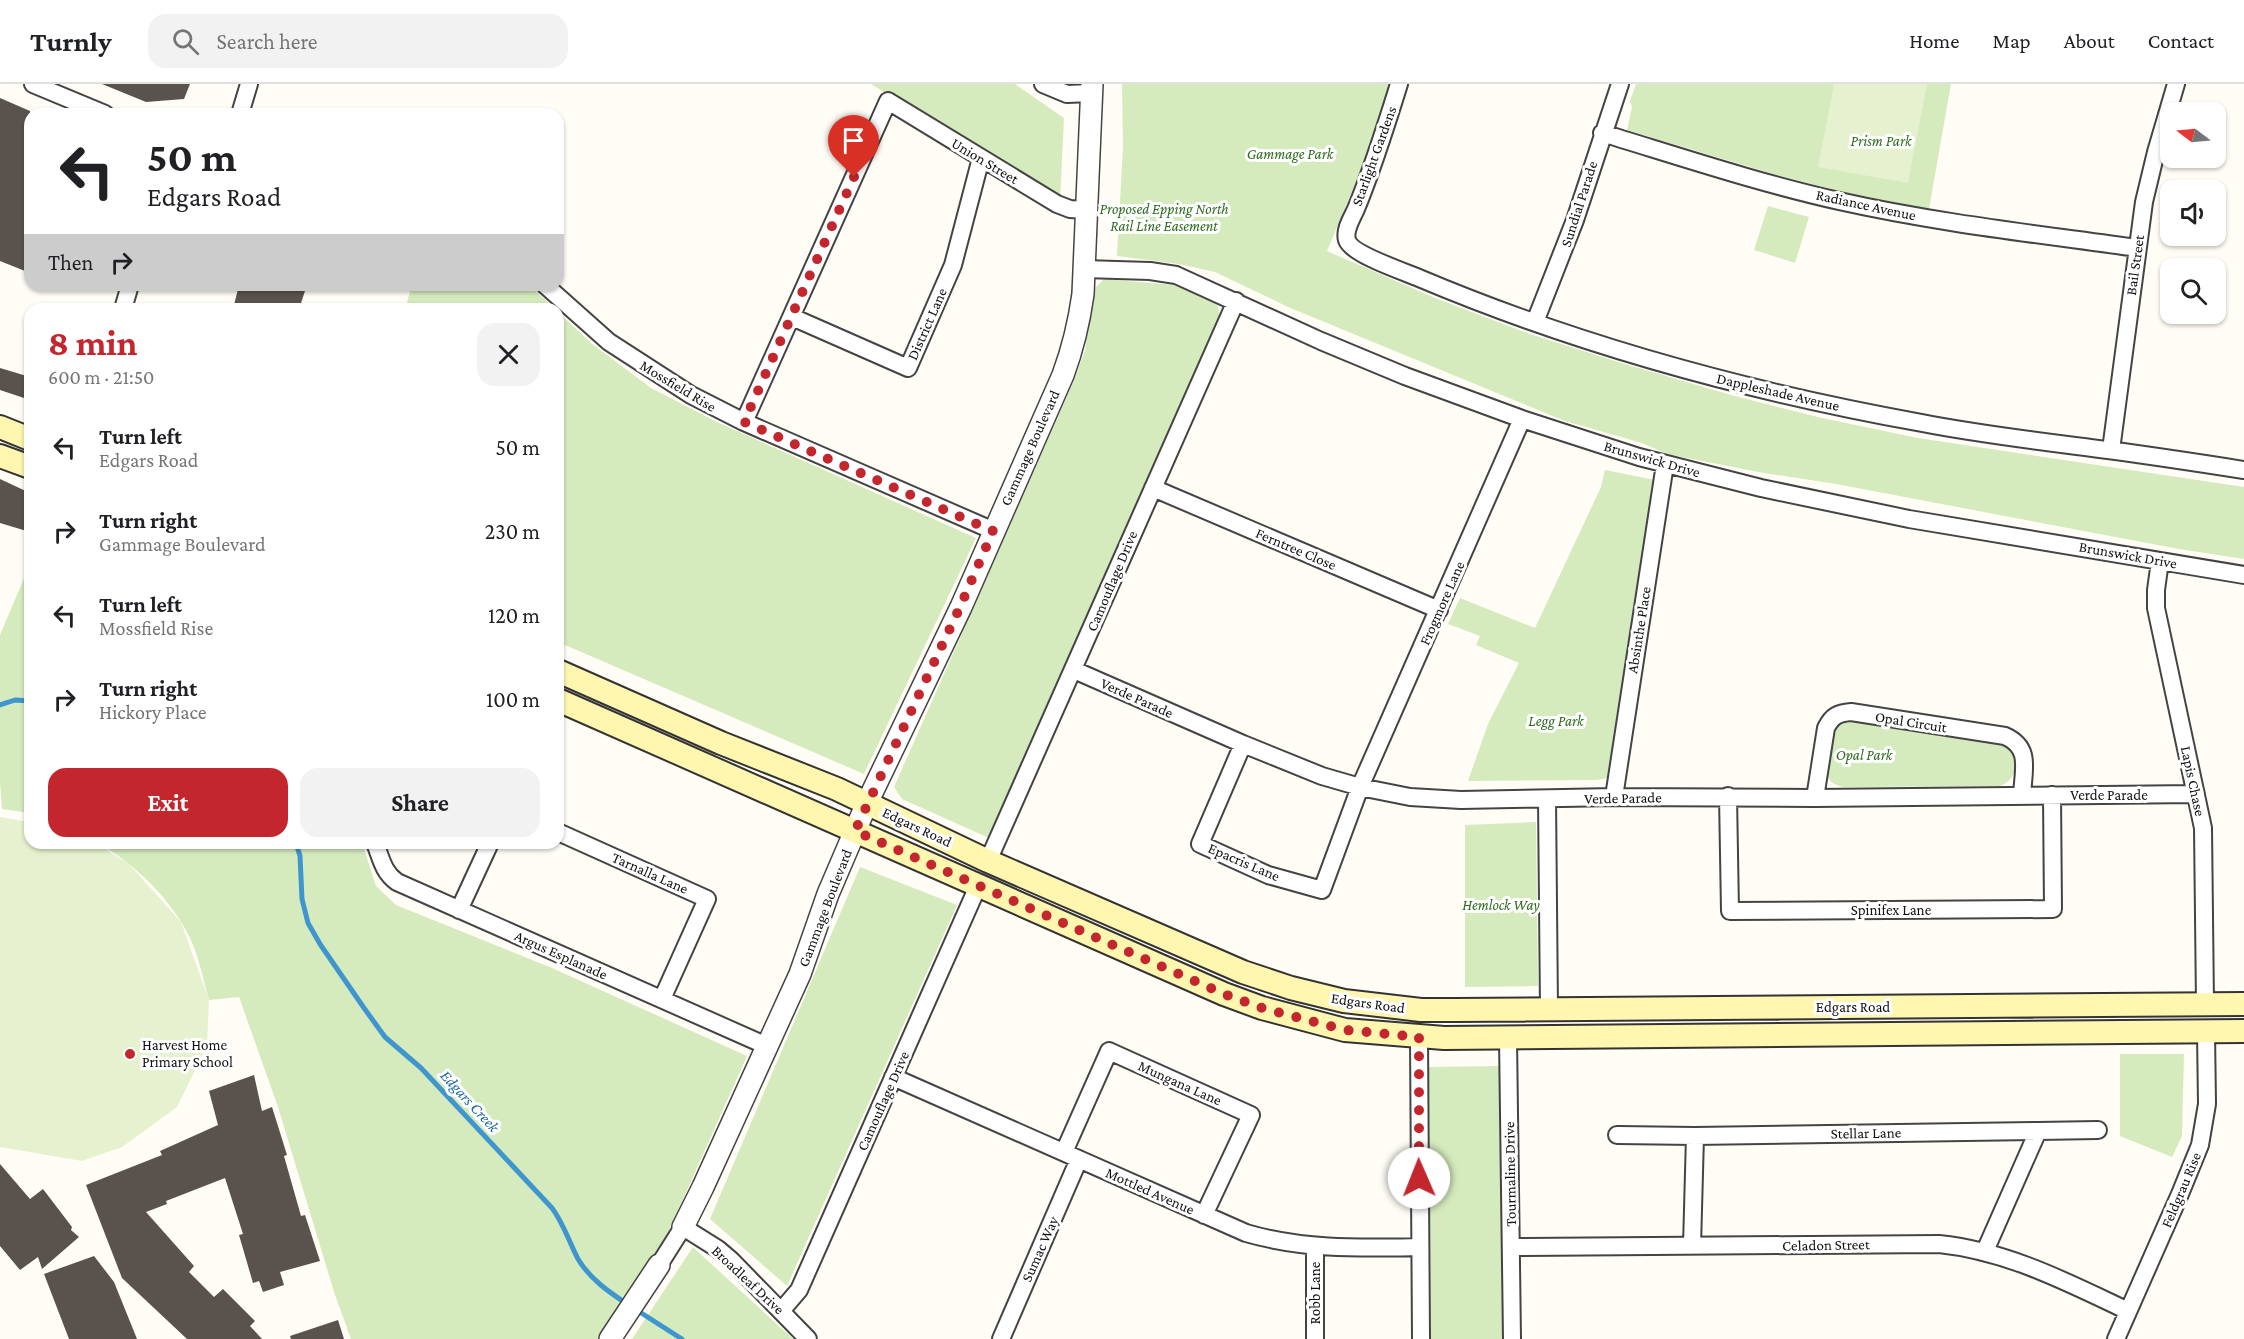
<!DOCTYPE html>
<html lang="en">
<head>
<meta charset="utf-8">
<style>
	:root { --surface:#fff; --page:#f2f2f2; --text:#202124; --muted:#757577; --line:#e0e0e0; --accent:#c4262e }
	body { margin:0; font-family:"Crimson Pro",serif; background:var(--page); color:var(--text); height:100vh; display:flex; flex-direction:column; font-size:22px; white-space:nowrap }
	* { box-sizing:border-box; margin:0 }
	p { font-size:20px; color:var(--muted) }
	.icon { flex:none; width:33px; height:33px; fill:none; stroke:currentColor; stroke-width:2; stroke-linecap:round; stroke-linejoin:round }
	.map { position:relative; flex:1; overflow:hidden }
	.sheet { position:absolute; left:24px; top:219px; width:540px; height:546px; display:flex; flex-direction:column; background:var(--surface); border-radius:18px; box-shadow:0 2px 4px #0004 }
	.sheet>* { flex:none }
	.top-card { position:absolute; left:24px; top:24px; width:540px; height:183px; border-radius:18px; box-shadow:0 2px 4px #0004; background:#fff; color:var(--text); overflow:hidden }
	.needle { width:39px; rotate:286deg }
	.controls { position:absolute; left:2160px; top:18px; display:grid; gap:12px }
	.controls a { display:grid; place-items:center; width:66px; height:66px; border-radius:12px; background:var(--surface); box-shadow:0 2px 4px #0004; font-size:30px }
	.pin { position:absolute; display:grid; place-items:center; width:51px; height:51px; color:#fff; margin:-62px -26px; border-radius:50% 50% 50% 0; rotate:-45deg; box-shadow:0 0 6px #0007 }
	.pin .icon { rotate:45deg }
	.me { position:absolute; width:66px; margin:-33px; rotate:359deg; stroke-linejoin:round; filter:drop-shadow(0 0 4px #0008) }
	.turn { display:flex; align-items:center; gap:21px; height:126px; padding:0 24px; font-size:27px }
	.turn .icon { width:78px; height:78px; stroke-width:2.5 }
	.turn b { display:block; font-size:42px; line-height:51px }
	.then { display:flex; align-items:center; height:57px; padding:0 24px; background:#0003; gap:12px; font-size:22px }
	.round { display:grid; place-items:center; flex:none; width:63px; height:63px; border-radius:18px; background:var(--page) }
	.overview { display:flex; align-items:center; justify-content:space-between; height:102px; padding:0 24px }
	h1 { font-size:36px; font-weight:700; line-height:45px; color:var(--accent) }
	.button { display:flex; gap:12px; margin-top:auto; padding:12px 24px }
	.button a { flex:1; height:69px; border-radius:18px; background:var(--accent); color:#fff; font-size:24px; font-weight:700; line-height:69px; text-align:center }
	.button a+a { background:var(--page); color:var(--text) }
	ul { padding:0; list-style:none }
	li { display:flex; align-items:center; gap:18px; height:84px; padding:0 24px }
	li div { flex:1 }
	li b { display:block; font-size:22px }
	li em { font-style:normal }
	header { display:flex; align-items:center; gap:36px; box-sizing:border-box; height:84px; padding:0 30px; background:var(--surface); border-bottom:2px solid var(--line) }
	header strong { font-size:28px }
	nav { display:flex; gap:33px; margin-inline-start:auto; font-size:21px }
	.search { width:420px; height:54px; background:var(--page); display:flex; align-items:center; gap:15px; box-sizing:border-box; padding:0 21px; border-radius:18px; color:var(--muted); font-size:22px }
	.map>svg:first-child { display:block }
	.green { fill:#d5ebbd }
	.pitch { fill:#e6f2cf }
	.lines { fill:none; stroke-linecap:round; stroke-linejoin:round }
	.stream { stroke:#3f96cf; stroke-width:5 }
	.building { fill:#5a524d }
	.minor-casing { stroke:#444; stroke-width:20 }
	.tertiary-casing { stroke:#444; stroke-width:24 }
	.secondary-casing { stroke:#333; stroke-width:26 }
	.minor { stroke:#fff; stroke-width:16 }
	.tertiary { stroke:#fff; stroke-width:21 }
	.secondary { stroke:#fff6b0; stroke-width:22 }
	.route { stroke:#c4262e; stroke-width:10; stroke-dasharray:0 18 }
	.poi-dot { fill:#c4262e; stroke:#fff; stroke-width:2 }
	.labels { text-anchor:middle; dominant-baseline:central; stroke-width:6; stroke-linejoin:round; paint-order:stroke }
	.park-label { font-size:15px; font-style:italic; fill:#2f6b1f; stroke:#fff }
	.street-label { font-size:15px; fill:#111; stroke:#fff }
	.poi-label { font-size:15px; fill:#111; stroke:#fff; text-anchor:start }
	.water-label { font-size:16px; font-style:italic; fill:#1768a6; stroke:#fff }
</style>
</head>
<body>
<header>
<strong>Turnly</strong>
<div class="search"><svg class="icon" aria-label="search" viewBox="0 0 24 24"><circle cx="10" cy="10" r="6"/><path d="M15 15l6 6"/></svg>Search here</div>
<nav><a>Home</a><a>Map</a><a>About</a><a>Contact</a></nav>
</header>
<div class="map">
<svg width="2244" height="1255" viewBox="0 0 2244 1255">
	<rect width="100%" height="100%" fill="#fffdf5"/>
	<path class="green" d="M871,0h144l49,34 -4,82z
		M1122,0h268l-19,62 -44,105 108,47 95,36 88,28 113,33 91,23 96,20 326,49v72l-65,-10 -343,-65 -78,-12 -91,-18 -25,-11 -77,-22 -277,-114 -73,-35 -36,-8 -62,-8 6,-109z
		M1636,0h315l-22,125 -86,-17 -66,-17 -150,-45 5,-23 -2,-6z
		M1768,122l41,11 -14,46 -41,-13z
		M1104,195l71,6 39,18 4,3 2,11 -231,521 -87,-39 -8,-12 178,-402 13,-34 8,-61z
		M412,201h117l26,24h-150z
		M558,228l33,31 60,45 66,34 259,116 -112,236 -306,-132z
		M1605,386l50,10 -48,298 -10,2 -129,1 20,-57 31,-61 -43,-18 4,-9 -32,-12 12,-26 75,30 66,-141z
		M30,480v249l-28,-4 -2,-27v-147z
		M1851,635l151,24 13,8c2,15 1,29 -15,35l-157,1c-6,-2 -12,-3 -15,-10 -2,-9 3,-47 9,-53 4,-4 9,-4 14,-5z
		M1536,738l2,164 -73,1v-162z
		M98,759h264l14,43 20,19 156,63 195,88 -80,179 -68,104h-248l-16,-44 -57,-188 -39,-110 -30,3c-6,-21 -10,-43 -19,-62 -19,-39 -55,-74 -92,-95z
		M860,783l97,38 -170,381 -77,-67z
		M2120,970h64l-2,82 -10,21 -52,-21z
		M1501,982l2,273h-72l-2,-272z
		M693,1163l100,92h-161z"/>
	<path class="pitch" d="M1834,0h93l-19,99 -90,-16z
		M0,733l30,5v21h65l34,21 52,58 28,78 -2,46 -30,61 -55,40 -40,14 -82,-14z"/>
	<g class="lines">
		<path class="stream" d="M0,621l15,-5 15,1
			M296,759l4,13 2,43 6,24 12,21 44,64 21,29 36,31 131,140c12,16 17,34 26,51 12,20 31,33 49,45
			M635,1225l47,30"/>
	</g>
	<path class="building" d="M102,0h88l-6,15 -38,3z
		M0,14l30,13v162l-30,-12z
		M239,201h68l-8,24h-66z
		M0,284l30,9v23l-30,-10z
		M0,395l30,14v39l-30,-9z
		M254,991l8,36 10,-4 15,48 -3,1 17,60 4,-1 15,46 -40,11 4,13 -21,7 -4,-11 -6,2 -14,-48 4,-1 -18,-56 -59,23 1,3 -21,8 48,54 -5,6 25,25 9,-8 32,32 -5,5 12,13h-75l-65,-61 -36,-93 76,-30 -2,-4 58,-26 -9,-34z
		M0,1080l30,35 13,-10 29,38 -1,3 8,7 -37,32 -4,-12 -18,13 -20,-24z
		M94,1172l20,26 23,57h-68l-25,-65z
		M338,1236l6,19h-53l-1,-3z"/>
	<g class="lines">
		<g class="minor-casing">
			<path id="minor" d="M33,0l72,30
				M1043,0l24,10 24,-1
				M1399,0c-13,42 -26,84 -43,125 -4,9 -12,21 -9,31 4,14 58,32 72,38 161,68 331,114 503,145 61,12 124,19 186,27 45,6 91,13 136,20
				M240,30l9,-30
				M1602,49c79,24 157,50 237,68 98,22 198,33 298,47
				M1084,185l66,2 26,4 145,66 84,35 117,43 117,38 122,31 148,31 335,56
				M545,201l64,57 82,53 53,27 250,109
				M123,225l7,-24
				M792,233l116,51 45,-103 28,-107
				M1535,238l40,-102 45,-136
				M744,338l144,-321 169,103 13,5 16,1
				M2111,366l33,-248 12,-50 20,-68
				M1153,404l286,122
				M2160,477l-4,29v18l47,220 2,176
				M1074,586l169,74 79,32 38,11 50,10 51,3 153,-3 201,1 381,-4
				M1243,660l-43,100 68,31 54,15 38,-103 162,-368
				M1728,712l2,115 323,-2 -1,-114
				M1614,713l51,-333
				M1815,714l11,-70c6,-12 12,-15 25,-16l154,24c27,12 18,34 17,60
				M1547,715l2,210
				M558,748l149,67 -45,100
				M375,759c6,15 8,29 22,39l370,164
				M988,777l248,-560
				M459,826l31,-67
				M1419,953l2,302
				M1508,954l4,301
				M893,993l353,156c58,17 115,15 174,14
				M2038,1047l60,-1
				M1617,1051l78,1
				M1064,1068l45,-101 142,64 -47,100
				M1692,1162l3,-110 343,-5 -53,120
				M1511,1163l428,-3c68,7 128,38 189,67
				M659,1181l24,-38 35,22 13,11 77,79
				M781,1227l18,-21 179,-404
				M1001,1255l78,-180
				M1315,1255v-92
				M2116,1255l64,-145 20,-49 7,-41 -1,-72"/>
		</g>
		<g class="tertiary-casing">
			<path id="tertiary" d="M683,1143l20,-40 97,-213 28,-80 39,-91 94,-196 102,-232c10,-27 16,-52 20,-81l9,-210
				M610,1255l49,-74"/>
		</g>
		<g class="secondary-casing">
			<path id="secondary" d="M0,343l30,12
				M0,372l30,11
				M558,587l163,72 116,46 151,72 255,111 48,16 53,13 77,9h35l788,-6
				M558,616l666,294 38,14 83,22 99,8 800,-7"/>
		</g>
		<use href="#minor" class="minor"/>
		<use href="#tertiary" class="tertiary"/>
		<use href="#secondary" class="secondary"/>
	</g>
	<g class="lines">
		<path class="route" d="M854,93l-110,245 249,109 -33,76 -105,224 369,163 38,14 83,22 74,7v141"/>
	</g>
	<circle class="poi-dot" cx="130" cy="970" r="6"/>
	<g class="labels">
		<g class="park-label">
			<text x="1881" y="57">Prism Park</text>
			<text x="1290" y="70">Gammage Park</text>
			<text x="1164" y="125">Proposed Epping North<tspan x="1164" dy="17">Rail Line Easement</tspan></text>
			<text x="1556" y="637">Legg Park</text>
			<text x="1864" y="671">Opal Park</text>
			<text x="1501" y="821">Hemlock Way</text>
		</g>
		<g class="street-label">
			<text transform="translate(1374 72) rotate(-70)">Starlight Gardens</text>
			<text transform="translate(985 77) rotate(31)">Union Street</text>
			<text transform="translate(1579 120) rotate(-72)">Sundial Parade</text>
			<text transform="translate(1866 121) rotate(12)">Radiance Avenue</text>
			<text transform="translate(2135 181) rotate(-82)">Bail Street</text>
			<text transform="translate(927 240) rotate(-66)">District Lane</text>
			<text transform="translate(678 302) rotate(31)">Mossfield Rise</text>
			<text transform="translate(1778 308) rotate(13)">Dappleshade Avenue</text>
			<text transform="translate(1030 364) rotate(-66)">Gammage Boulevard</text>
			<text transform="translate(1652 375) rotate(16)">Brunswick Drive</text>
			<text transform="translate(1296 465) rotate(23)">Ferntree Close</text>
			<text transform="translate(2128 471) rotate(10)">Brunswick Drive</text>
			<text transform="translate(1112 497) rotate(-67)">Camouflage Drive</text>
			<text transform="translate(1442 519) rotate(-66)">Frogmore Lane</text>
			<text transform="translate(1639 546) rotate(-81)">Absinthe Place</text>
			<text transform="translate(1137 614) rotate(24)">Verde Parade</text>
			<text transform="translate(1911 638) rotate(9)">Opal Circuit</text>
			<text transform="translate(2193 697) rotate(78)">Lapis Chase</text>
			<text x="2109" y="711">Verde Parade</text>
			<text transform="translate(1623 714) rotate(-1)">Verde Parade</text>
			<text transform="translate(917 743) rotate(25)">Edgars Road</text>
			<text transform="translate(1244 778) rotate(23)">Epacris Lane</text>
			<text transform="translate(650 789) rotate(24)">Tarnalla Lane</text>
			<text transform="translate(825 824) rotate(-69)">Gammage Boulevard</text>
			<text x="1891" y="826">Spinifex Lane</text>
			<text transform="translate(561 871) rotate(24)">Argus Esplanade</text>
			<text transform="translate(1368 919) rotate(8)">Edgars Road</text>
			<text x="1853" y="923">Edgars Road</text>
			<text transform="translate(1180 999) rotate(24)">Mungana Lane</text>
			<text transform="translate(883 1017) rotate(-66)">Camouflage Drive</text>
			<text transform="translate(1866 1049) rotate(-1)">Stellar Lane</text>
			<text transform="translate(1510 1090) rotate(-91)">Tourmaline Drive</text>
			<text transform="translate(2181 1106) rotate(-67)">Feldgrau Rise</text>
			<text transform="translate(1150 1107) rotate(24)">Mottled Avenue</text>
			<text transform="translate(1826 1161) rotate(-1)">Celadon Street</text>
			<text transform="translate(1040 1165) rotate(-66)">Sumac Way</text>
			<text transform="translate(748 1196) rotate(43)">Broadleaf Drive</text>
			<text transform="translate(1315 1209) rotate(-90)">Robb Lane</text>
		</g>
		<g class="poi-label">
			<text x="142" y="961">Harvest Home<tspan x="142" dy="17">Primary School</tspan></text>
		</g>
		<g class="water-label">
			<text transform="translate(470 1017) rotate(47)">Edgars Creek</text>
		</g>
	</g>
</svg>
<div class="controls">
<a><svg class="needle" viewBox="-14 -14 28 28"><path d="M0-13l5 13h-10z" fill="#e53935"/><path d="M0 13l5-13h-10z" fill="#757577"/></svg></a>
<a><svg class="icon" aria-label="sound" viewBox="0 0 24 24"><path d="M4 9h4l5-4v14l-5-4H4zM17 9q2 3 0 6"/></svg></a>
<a><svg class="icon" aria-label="search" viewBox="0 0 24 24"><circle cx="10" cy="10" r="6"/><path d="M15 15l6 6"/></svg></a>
</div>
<div class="pin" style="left:854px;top:93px;background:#d93025"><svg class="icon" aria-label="arrive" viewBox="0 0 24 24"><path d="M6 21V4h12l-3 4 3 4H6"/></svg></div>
<svg class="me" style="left:1419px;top:1094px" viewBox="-20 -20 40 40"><circle r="19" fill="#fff"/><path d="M0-13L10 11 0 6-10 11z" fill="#c4262e"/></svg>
<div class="top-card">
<div class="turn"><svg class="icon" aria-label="left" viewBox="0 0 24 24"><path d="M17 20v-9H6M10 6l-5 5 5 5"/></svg><div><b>50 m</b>Edgars Road</div></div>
<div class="then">Then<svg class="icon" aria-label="right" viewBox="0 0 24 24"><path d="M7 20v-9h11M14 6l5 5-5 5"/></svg></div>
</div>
<section class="sheet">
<div class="overview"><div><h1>8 min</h1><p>600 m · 21:50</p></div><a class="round"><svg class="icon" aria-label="close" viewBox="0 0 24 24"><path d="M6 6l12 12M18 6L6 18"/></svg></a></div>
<ul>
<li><svg class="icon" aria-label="left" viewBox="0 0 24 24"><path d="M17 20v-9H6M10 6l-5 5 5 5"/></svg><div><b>Turn left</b><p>Edgars Road</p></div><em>50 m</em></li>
<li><svg class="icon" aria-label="right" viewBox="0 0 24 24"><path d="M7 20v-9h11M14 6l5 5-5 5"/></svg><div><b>Turn right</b><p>Gammage Boulevard</p></div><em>230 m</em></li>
<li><svg class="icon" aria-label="left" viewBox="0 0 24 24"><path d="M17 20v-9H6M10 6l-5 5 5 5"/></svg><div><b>Turn left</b><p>Mossfield Rise</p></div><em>120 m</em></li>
<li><svg class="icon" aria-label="right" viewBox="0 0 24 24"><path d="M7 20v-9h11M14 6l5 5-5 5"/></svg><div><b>Turn right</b><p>Hickory Place</p></div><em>100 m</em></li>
</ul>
<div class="button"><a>Exit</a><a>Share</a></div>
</section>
</div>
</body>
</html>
